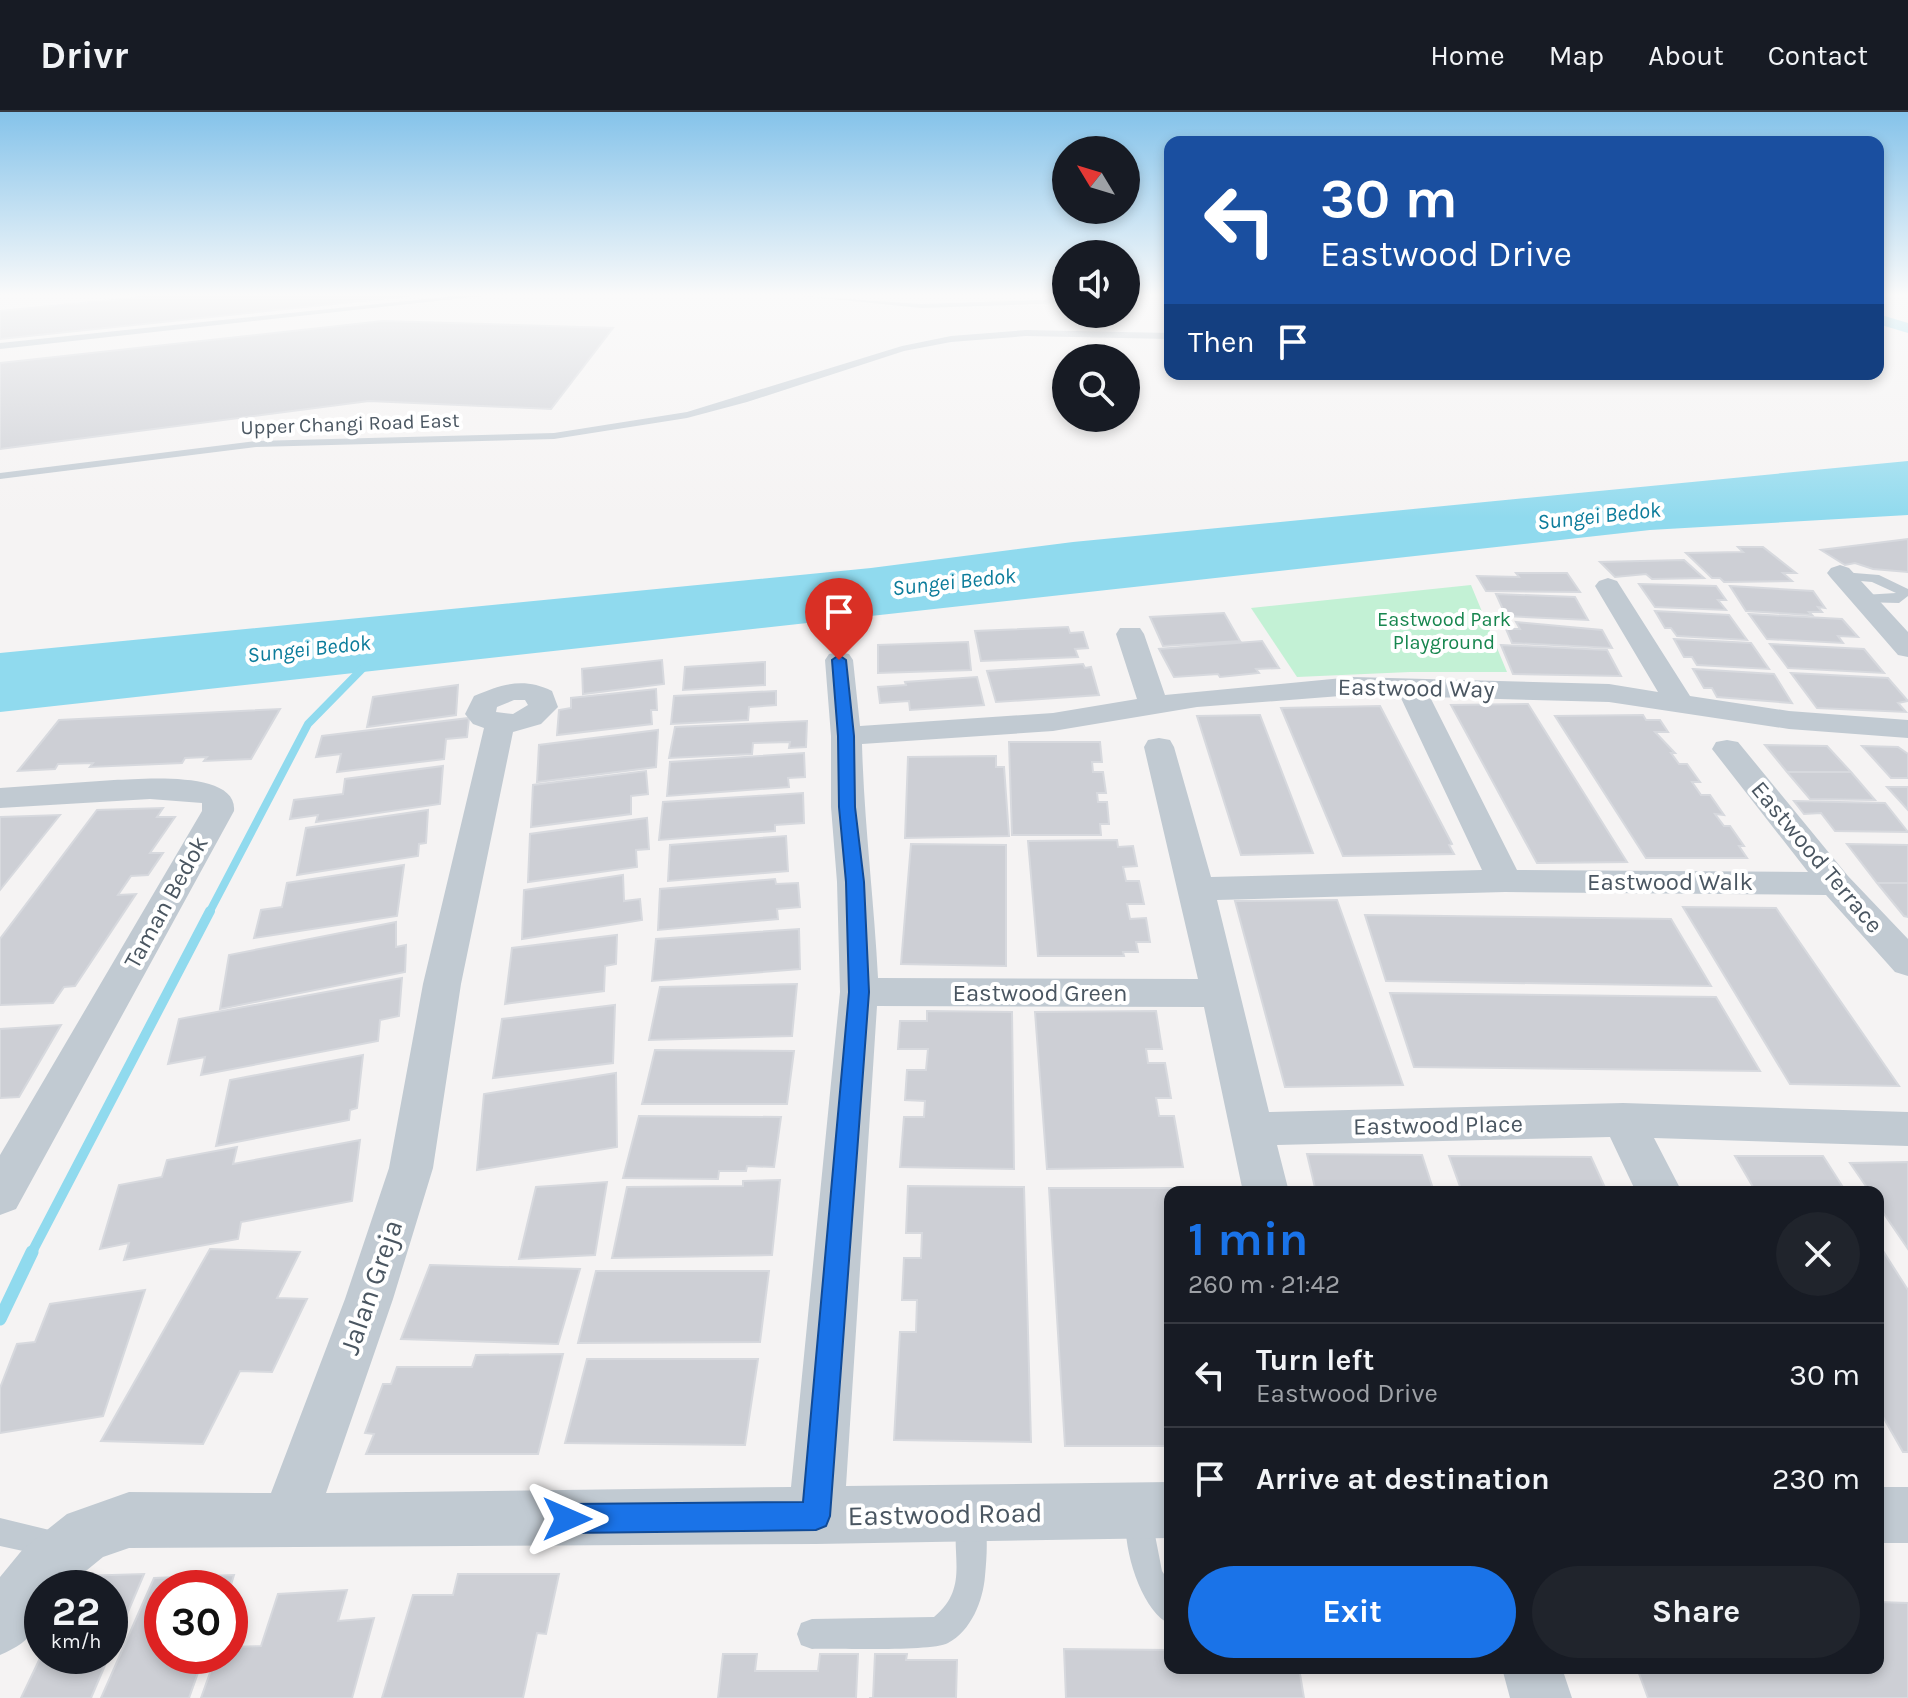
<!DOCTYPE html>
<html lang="en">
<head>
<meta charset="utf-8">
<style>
	:root { --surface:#171b24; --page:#20242c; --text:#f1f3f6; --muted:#9ea1a6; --line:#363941; --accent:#1a73e8 }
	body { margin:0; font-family:Karla,sans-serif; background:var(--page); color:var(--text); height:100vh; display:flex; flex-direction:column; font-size:30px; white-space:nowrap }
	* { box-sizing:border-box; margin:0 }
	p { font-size:26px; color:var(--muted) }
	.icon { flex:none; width:44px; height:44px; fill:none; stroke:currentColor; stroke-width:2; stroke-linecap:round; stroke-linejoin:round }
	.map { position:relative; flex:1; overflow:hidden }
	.sheet { position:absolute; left:1164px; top:1074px; width:720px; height:488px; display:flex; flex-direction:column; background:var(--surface); border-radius:16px; box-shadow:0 4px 12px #0003 }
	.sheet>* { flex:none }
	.guide { position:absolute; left:1164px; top:24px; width:720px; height:244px; border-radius:16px; box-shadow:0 4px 12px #0003; background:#1a4fa0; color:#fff; overflow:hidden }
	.needle { width:52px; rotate:308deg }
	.controls { position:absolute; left:1052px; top:24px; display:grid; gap:16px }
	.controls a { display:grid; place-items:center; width:88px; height:88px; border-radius:50%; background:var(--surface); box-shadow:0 4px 12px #0003; font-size:40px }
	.speed { position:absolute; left:24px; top:1458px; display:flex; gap:16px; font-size:40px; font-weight:700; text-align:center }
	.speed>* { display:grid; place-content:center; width:104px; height:104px; border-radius:50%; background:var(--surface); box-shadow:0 4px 12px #0003; line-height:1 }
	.speed small { font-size:20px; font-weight:400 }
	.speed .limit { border:12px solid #d22; background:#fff; color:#111 }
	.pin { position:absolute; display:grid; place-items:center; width:68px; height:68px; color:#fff; margin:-82px -34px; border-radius:50% 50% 50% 0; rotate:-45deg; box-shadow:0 0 8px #0007 }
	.pin .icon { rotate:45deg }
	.me { position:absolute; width:88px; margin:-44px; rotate:90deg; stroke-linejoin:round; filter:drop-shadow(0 0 6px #0008) }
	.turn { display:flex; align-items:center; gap:28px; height:168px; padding:0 24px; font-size:36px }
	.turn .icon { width:104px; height:104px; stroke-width:2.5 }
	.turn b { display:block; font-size:56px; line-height:68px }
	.then { display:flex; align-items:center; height:76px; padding:0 24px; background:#0003; gap:16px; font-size:30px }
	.round { display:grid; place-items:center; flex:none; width:84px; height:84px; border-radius:42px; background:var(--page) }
	.head { display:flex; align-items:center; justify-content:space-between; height:136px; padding:0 24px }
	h1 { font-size:48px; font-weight:700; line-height:60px; color:var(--accent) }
	.action { display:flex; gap:16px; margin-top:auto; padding:16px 24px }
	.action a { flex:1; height:92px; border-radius:48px; background:var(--accent); color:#fff; font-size:32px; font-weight:700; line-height:92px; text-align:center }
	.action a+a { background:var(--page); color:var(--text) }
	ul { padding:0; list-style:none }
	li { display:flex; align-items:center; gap:24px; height:104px; padding:0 24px; border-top:2px solid var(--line) }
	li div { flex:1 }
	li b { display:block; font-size:30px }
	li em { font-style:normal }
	header { display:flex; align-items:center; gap:48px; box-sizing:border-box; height:112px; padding:0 40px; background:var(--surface); border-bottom:2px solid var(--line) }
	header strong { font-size:38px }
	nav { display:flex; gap:44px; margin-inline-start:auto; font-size:28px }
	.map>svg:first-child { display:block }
	.green { fill:#c3f1d5 }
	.water { fill:#90daee }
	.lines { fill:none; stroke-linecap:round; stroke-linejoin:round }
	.stream-far2 { stroke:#90daee; stroke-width:8 }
	.stream-far1 { stroke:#90daee; stroke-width:10 }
	.stream { stroke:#90daee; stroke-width:13 }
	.canal { fill:#90daee; fill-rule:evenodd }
	.building { fill:#cdcfd5; stroke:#d7d9de; stroke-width:2 }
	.service { fill:#c1cad2; fill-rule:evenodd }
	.minor { fill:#c1cad2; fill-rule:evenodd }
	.route { fill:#1a73e8; stroke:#114b97; stroke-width:2 }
	.labels { text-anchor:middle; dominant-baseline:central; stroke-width:8; stroke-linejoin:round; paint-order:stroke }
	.far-street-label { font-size:20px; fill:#4a5661; stroke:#fff }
	.far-park-label { font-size:20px; fill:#17864f; stroke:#fff }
	.far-water-label { font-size:22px; font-style:italic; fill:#0c7c9b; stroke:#fff }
	.street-label { font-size:24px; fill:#4a5661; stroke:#fff }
	.near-street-label { font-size:28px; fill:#4a5661; stroke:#fff }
</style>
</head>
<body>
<header>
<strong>Drivr</strong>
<nav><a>Home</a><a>Map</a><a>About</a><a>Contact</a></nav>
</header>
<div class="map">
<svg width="1908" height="1586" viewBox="0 0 1908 1586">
	<rect width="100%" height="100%" fill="#f5f3f3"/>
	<path class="green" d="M1471,473l36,87h-97l-113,5 -46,-69z"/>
	<path class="water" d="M1908,349v54l-258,15 -1650,182v-59l871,-85 202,-26z"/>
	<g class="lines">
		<path class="stream-far2" d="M209,801l99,-189 55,-56"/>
		<path class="stream-far1" d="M31,1142l179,-343"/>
		<path class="stream" d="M0,1207l32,-67"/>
		<path class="canal" d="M1878,202l30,9v10l-30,-9z"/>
	</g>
	<path class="building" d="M153,184h257l-410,43v-28z
		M383,209l230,7 -62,81 -182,-8 -369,48v-86z
		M1908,427v33l-35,-3 -18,-6 -10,2 -24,-15z
		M1738,435h25l33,26h-13l9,8 -68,1 -4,-4h-8l-26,-25 57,-1z
		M1684,448l20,18 -52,1 -6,-5 -31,3 -15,-15z
		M1516,461h51l13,19 -94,-1 -9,-15 42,1z
		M1639,472l77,2 10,14h-8l8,10 -71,-3z
		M1730,474l83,5 12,17 -7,-1 4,5h-13l3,3 -66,-4z
		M1496,482l79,3 13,23 -82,-4z
		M1655,499l74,4 18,25 -70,-4 -6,-8h-6z
		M1224,501l16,28 -77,5 -13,-29z
		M1749,502l93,5 16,18 -20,-1 5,7 -76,-4z
		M1516,510l86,8 10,18 -100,-5 -6,-14h14z
		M1068,515l2,6 13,-1 5,16 -13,1 3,8 -97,4 -6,-30z
		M1674,527l77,4 18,26 -72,-4 -5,-8h-8z
		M1262,529l17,27 -23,1 3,4 -39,4 -2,-3 -44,3 -15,-28z
		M968,530l3,28 -93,3v-28z
		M1770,532l94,5 20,24 -96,-5z
		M1501,533l106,5 14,26 -108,-2z
		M662,548l2,24 -81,10 -1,-25z
		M765,550v23l-82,5 2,-23z
		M1083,552l2,4 6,-1 8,28 -103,7 -9,-31z
		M1693,557l81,5 18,29 -75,-6 -5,-9h-8z
		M1791,561l97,5 20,23 -10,2 8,9 -89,-4z
		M977,565l7,28 -74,5 -1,-9 -29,2 -2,-16 28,-2 -1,-3z
		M458,573l-2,30 -89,12 6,-30z
		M656,577l1,21h-6l1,14 -95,11 2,-25 12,-2v-10z
		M776,579v14l-27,2 -1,13 -77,4 3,-28z
		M1528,592l99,158 -90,1 -86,-158z
		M1380,594l72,138 -3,1 5,9 -111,2 -62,-148z
		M280,597l-29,50 -47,2 3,-4 -22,1 -3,5 -92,4 3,-4 -35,1 -3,5 -37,2 41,-51z
		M1260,603l53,138 -72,2 -44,-139z
		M1643,603l3,5h14l8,12h-13l20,21h-4l8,11h8l13,18h-8l9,13h9l14,20 -9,-1 9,12h6l14,20h-5l8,12h-101l-91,-142z
		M469,606l-2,19 -21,2 -2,20 -107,13 4,-18 -25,3 6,-21z
		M807,609l-1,26 -17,1 1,-6 -37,1 -1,11 -83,4 6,-31z
		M658,618l-2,37 -119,15 2,-37z
		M1009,630h91l2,20h-10l1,10h10l3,21h-9l1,9h9l2,22h-9l1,11h-89z
		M1765,633l62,1 24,26h-64z
		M1862,634l36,1 10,7v24h-17z
		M804,641l1,24 -17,1 1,9 -122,9 3,-34z
		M996,644v11h8l5,69 -104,2 3,-81z
		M443,654l-3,38 -124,18 2,-7 -28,4 4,-19 49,-6 2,-15z
		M646,659l2,23 -17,2v18l-100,13 2,-42z
		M1787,660h64l24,28 -65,-1z
		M1887,675h21v23z
		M803,681l1,30 -29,2v6l-116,9 4,-38z
		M1794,689l91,2 23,29 -73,-1 -14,-18 -17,1z
		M163,696l-6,9h18l-25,36h13l-15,22 -17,1 -13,19 18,-1 -61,92 -11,1 -11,16 -53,2v-66l97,-129z
		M428,698l-2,33 -7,1 -1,12 -121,19 9,-47z
		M60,703l-60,75v-73z
		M647,706l2,31 -13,1 1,17 -109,15 2,-48z
		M786,724l2,35 -120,10 2,-36z
		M1117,728l1,7 15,-1 4,20 -14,1 3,14h13l5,23h-17l3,15 16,-1 4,24h-14l2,10h-15l1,4h-86l-10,-115z
		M911,732l95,1v121l-105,-2z
		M1847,732l61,1v38h-31z
		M404,753l-7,51 -143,22 7,-28 21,-3 5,-24z
		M623,763l1,26 16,-2 2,21 -120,19 2,-49z
		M775,767l1,5 22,-1 2,24 -23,2 1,10 -120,11 2,-41z
		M1877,771h31v34l-4,-1z
		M1337,788l66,185 -118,2 -50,-186z
		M1683,795l93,1 123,178 -109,-2z
		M1365,803l306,4 40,67 -325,-5z
		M396,810v25l10,-2 -1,27 -185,37 9,-54z
		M799,817l1,40 -148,12 4,-42z
		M617,823l-1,29 -11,2 -1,25 -99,13 7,-56z
		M402,866l-3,38 -19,4 -2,21 -177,34 4,-18 -37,7 11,-45z
		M797,872l-5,52 -143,4 11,-53z
		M1390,881l326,4 44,74 -346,-4z
		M615,893l-2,58 -120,15 9,-59z
		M927,899l85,1 2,157 -114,-2 4,-50h20l1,-16 -20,-1 2,-30h19l2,-21h-30l2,-28h27z
		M1156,899l6,38h-16l2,14h17l6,35h-15l3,18h15l9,51 -136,2 -12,-157z
		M61,913l-42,72 -19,1v-69z
		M655,938l139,1 -7,53h-145z
		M363,943l-6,53 -7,2 -1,10 -133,26 14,-66z
		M616,961l1,74 -140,23 7,-76z
		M639,1004l142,1 -7,50 -27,-1 -1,5h-27l-1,8 -95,-1z
		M360,1028l-8,61 -111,21 -3,17 -114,21 5,-17 -29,6 19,-64 43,-8 5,-17 70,-13 -4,17z
		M1307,1042l115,1 12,37h-118z
		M1449,1044l142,1 16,35h-145z
		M1735,1044h88l23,36h-90z
		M1908,1050v87l-30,-44v-13h-8l-20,-29z
		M780,1068l-8,75 -160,3 15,-71 116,-1v-5z
		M607,1070l-12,73 -76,4 17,-72z
		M908,1074l116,1 7,255 -137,-2 6,-108h16l1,-32h-15l2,-42h17l1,-25h-16z
		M1049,1076h156v4h-35v254h-105z
		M1878,1131l30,47v162h-5l-25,-44z
		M210,1137l90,3 -23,46 30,1 -35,73 -32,-1 -37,73 -102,-3z
		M430,1153l150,4 -22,75 -157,-5z
		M596,1159h173l-9,71 -182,1z
		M145,1178l-42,126 -103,17v-45l17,-44 18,-2 15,-38z
		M563,1242l-25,100h-172l8,-20 -9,-1 18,-49h8l6,-17h75l4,-12z
		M587,1247h171l-13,86 -180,-2z
		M144,1462l-34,80v-66h-37l6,-12z
		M458,1462h101l-13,60 -9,-1 -14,65h-141l31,-103h40z
		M234,1463l-4,13h-68v68h42l-15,42h-88l53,-120z
		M347,1478l-9,31 36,-3 -22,80h-151l15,-42h14v-9l31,-1 17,-52z
		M1878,1490l30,1v95h-260l-11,-30h241z
		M1064,1537l106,1v18h129l5,30h-238z
		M42,1542v2h67l-18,42h-70z
		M723,1542h34l-2,17h63l2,-17h38l-2,44h-138z
		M875,1542h32l-1,6h51l-1,38h-87h4z"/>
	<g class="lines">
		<path class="service" d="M455,184h27l-482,53v-6z
			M803,184l118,8 145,-5v4l-145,5z
			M1126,184h12l-12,3z
			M1026,218l144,3v6l-144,-3 -75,6 -47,9 -157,51 -60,16 -133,21 -298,8 -256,32v-6l256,-32 298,-8 133,-21 215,-66 49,-10z
			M1842,460l37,3 29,14v7l-9,7 -41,-1 -2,-3 7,-4 33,-2 -24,-11 -34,-3 -2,-3z
			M1139,1388l10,4 13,67 8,12v41c-31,-13 -53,-91 -41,-120z
			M971,1392l10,4c8,20 6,46 4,68 -2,25 -14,55 -37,67 -17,9 -111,5 -136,6l-11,-4 -4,-11 4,-11 11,-4 122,-2c40,-32 11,-71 27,-109z
			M0,1406l70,17 4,10 -4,10 -10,4 -60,-13z"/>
		<path class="minor" d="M1840,453l9,3 59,64v25l-10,-2 -67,-77 -4,-5 4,-5z
			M1608,466l9,3 73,115 99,15 119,9v18l-119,-9 -180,-27 -179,-5 87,173 291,2 -96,-123 4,-7 11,-2 11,2 110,134 60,63v37l-13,-4 -69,-77 -321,-3 -288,8 52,212 354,-9 285,9v34l-254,-8 28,54h-46l-26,-55 -333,8 12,47h-46l-39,-185 -327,-1 -31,480 324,-4v56l-354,6 -687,4 -26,9 -38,31h-23c0,37 -7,52 -42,67v-78l23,-28 44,-35 62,-22 142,1 74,-194 44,-131 34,-184 61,-256 -11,-4 -8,-10 9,-18c28,-12 50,-19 78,-5l6,16 -17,17 -28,8 -52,252 -28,184 -40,131 -67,194 465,-6 49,-495 -3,-110 -6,-75v-71l-6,-76 4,-6 10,-2 10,2 4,6 7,66 193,-13 84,-14 -21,-65 4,-6h20l4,6 21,61 188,-18 256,7 49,8 -63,-106 4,-5zM1353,583l47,1 82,174 -271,7 -37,-130 -4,-7 -11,-2 -11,2 -4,7 54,232 -320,-1c-4,-78 -14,-156 -16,-234l191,-13 144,-24zM514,588h11l3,5 -15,9 -17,-2 1,-5z
			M114,668c28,-1 124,-10 120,31l-218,398 -16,6v-60l202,-344v-8l-52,-4 -150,9v-20z
			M1878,1375h30v56h-30z
			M1502,1556h60l10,30h-62z"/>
	</g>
	<linearGradient id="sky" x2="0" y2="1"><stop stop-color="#85c3ea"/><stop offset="0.45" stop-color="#fafafa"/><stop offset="1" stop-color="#fafafa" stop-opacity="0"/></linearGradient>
	<rect width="1908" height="406" fill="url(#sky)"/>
	<path class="route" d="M839,543l7,5 8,76 1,71 9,75 5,110 -39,524 -4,10 -10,4 -249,3 -10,-4 -4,-10 4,-10 10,-5 236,-2 46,-510 -3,-110 -7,-75 -1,-71 -6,-76z"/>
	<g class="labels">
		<g class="far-street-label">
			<text transform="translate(350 312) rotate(-2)">Upper Changi Road East</text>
		</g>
		<g class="far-park-label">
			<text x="1444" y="507">Eastwood Park<tspan x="1444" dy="23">Playground</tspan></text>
		</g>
		<g class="far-water-label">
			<text transform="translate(1599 404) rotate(-6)">Sungei Bedok</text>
			<text transform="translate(954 470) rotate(-6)">Sungei Bedok</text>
			<text transform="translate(309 537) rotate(-6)">Sungei Bedok</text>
		</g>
		<g class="street-label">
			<text transform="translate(1416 576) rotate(1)">Eastwood Way</text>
			<text transform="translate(1817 745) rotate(50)">Eastwood Terrace</text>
			<text x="1670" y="770">Eastwood Walk</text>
			<text transform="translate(166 790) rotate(-61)">Taman Bedok</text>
			<text x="1040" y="881">Eastwood Green</text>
			<text transform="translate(1438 1013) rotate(-1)">Eastwood Place</text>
		</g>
		<g class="near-street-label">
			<text transform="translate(371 1175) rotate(-71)">Jalan Greja</text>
			<text transform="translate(945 1402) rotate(-1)">Eastwood Road</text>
		</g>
	</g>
</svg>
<div class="controls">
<a><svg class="needle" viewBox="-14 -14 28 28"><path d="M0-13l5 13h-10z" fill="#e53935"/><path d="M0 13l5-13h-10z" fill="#9ea1a6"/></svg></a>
<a><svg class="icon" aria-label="sound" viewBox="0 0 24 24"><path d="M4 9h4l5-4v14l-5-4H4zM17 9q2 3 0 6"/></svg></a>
<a><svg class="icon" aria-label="search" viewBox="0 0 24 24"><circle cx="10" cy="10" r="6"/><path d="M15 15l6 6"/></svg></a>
</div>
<div class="speed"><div>22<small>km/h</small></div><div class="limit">30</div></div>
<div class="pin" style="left:839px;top:548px;background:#d93025"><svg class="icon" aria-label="arrive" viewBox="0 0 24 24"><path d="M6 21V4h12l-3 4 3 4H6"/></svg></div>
<svg class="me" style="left:567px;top:1407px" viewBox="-20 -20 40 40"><path d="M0-17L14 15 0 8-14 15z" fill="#1a73e8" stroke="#fff" stroke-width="4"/></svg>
<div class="guide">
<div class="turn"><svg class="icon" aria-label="left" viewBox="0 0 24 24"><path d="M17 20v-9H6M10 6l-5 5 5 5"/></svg><div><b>30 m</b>Eastwood Drive</div></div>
<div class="then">Then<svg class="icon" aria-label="arrive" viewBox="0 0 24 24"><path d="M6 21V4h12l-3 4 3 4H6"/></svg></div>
</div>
<section class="sheet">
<div class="head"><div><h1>1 min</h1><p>260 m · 21:42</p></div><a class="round"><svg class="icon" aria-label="close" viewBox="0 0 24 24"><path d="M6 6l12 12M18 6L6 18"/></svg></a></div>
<ul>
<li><svg class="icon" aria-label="left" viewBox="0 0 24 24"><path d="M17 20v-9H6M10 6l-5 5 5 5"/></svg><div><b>Turn left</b><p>Eastwood Drive</p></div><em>30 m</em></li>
<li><svg class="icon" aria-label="arrive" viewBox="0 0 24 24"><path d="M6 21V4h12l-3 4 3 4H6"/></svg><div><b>Arrive at destination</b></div><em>230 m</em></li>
</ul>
<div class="action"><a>Exit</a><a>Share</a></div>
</section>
</div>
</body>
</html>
